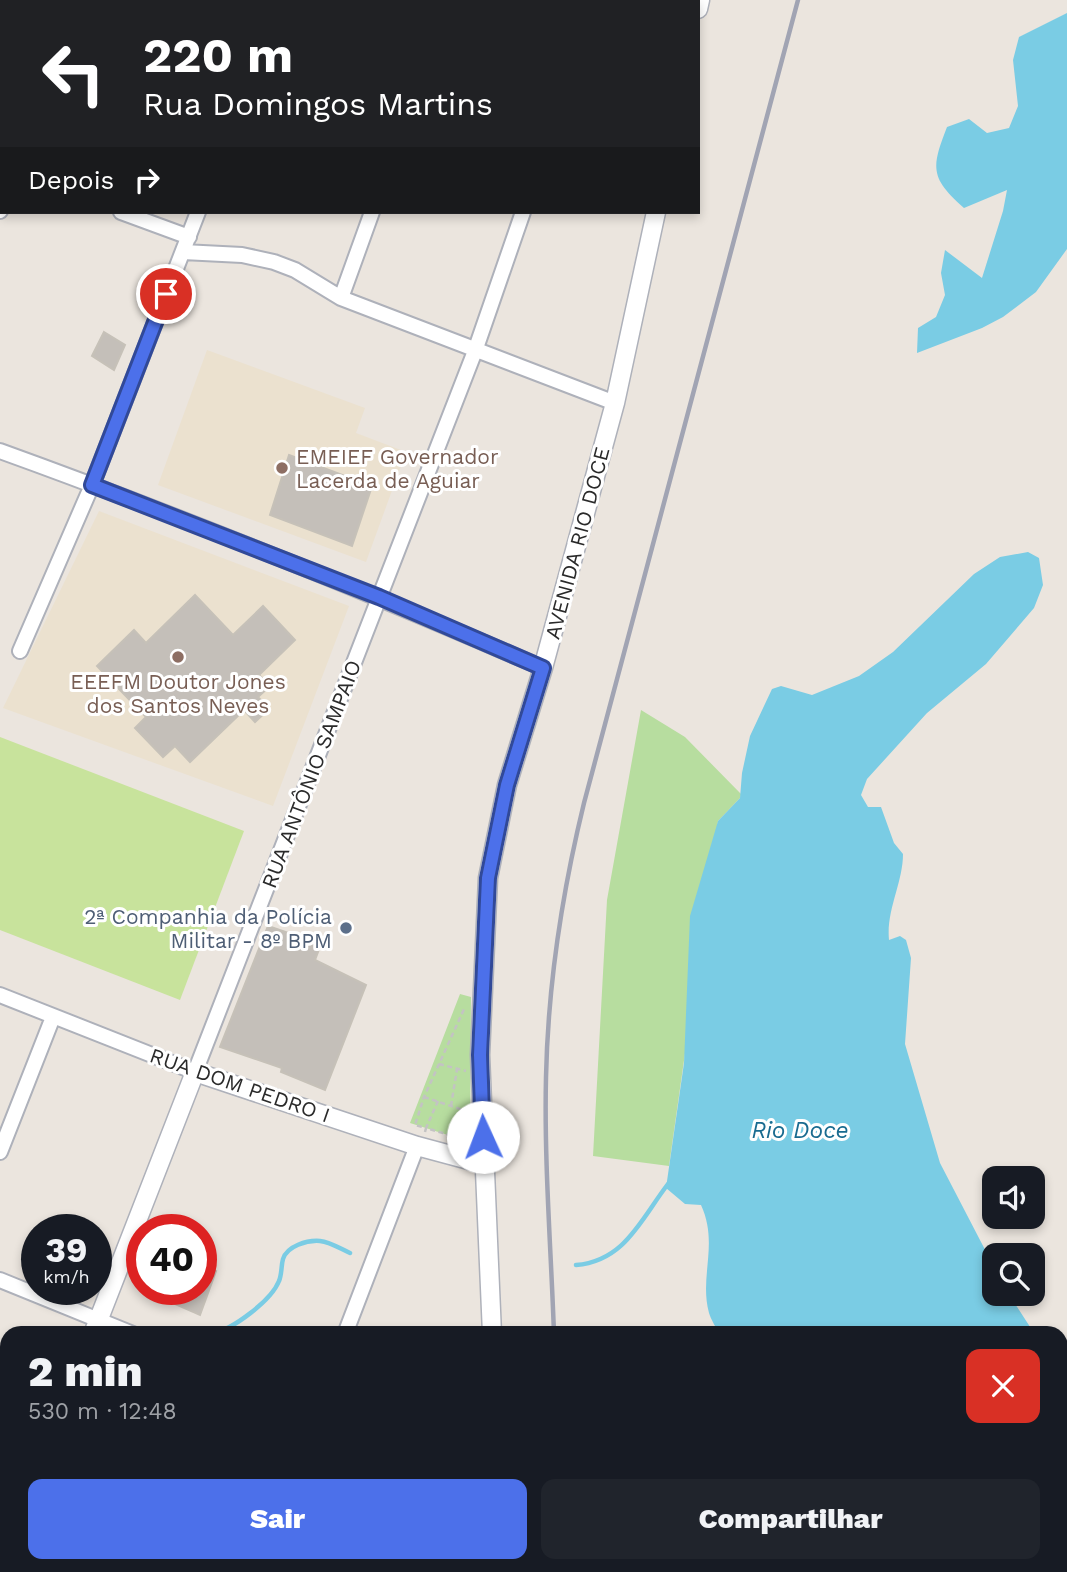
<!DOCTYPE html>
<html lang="pt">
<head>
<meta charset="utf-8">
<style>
	:root { --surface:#171b24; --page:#20242c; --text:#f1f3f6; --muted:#9ea1a6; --accent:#4c70ea }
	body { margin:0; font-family:"Work Sans",sans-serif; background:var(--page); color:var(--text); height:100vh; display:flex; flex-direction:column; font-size:26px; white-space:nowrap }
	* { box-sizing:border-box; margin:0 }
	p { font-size:23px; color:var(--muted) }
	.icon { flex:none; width:38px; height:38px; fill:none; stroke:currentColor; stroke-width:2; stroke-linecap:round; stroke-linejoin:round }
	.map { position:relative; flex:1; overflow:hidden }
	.panel { position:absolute; left:0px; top:1326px; width:1068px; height:247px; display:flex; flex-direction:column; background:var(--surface); border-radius:21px 21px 0 0; box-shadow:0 4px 10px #0003 }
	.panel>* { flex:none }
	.banner { position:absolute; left:0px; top:0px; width:700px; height:214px; box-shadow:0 4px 10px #0003; background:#202124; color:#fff; overflow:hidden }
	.buttons { position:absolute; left:982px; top:1166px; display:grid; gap:14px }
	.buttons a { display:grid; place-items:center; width:63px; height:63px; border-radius:14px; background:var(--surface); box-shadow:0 4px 10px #0003; font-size:35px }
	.speed { position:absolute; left:21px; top:1214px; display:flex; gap:14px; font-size:35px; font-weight:700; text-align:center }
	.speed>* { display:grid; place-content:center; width:91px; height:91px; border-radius:50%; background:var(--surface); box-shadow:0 4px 10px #0003; line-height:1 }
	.speed small { font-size:18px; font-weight:400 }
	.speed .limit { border:10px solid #d22; background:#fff; color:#111 }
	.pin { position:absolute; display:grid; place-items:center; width:60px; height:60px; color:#fff; margin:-30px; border:4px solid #fff; border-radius:50%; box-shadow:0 2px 7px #0007 }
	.me { position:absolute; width:77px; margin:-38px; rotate:358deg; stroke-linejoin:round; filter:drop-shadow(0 0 5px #0008) }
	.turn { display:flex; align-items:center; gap:24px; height:147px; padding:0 28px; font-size:32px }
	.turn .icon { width:91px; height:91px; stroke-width:2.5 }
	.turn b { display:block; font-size:49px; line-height:60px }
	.then { display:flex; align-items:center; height:66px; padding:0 28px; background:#0003; gap:14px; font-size:26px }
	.round { display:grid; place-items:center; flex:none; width:74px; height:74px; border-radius:14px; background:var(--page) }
	.head { display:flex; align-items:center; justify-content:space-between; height:119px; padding:0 28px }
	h1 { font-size:42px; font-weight:800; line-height:52px }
	.button { display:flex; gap:14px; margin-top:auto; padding:14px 28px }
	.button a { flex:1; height:80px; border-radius:14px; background:var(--accent); color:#fff; font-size:28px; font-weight:800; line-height:80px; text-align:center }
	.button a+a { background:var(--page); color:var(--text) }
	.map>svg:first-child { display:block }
	.education { fill:#ebe1cf }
	.green { fill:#b7dd9f }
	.pitch { fill:#c8e39c }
	.water { fill:#7acce4 }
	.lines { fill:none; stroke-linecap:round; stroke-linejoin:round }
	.stream { stroke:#7acce4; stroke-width:4.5 }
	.building { fill:#c4bfb9; stroke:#c6c1b8; stroke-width:2 }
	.minor-casing { stroke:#aeb1ba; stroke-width:18 }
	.tertiary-casing { stroke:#aeb1ba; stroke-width:21 }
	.path { stroke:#c3c3c3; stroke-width:2.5; stroke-dasharray:5 3.5; stroke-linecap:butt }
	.minor { stroke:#fff; stroke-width:14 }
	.tertiary { stroke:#fff; stroke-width:18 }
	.rail { stroke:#a1a4b3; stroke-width:4.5 }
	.route-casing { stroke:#314998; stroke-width:18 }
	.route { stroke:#4c70ea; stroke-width:12 }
	.education-dot { fill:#8d6e63; stroke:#fff; stroke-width:2.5 }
	.service-dot { fill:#5c6f8a; stroke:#fff; stroke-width:2.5 }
	.labels { text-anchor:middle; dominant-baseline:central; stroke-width:6; stroke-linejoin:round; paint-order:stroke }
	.education-label { font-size:21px; fill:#785e54; stroke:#fff; text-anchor:start }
	.street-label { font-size:21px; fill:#2a2a2a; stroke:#fff }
	.service-label { font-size:21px; fill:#4e5e75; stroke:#fff; text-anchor:end }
	.water-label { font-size:23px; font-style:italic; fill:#196b90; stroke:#fff }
</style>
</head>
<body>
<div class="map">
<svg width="1067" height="1572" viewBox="0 0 1067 1572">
	<rect width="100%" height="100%" fill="#ebe5de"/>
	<path class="education" d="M207,350l158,58 -9,25 50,19 -40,110 -208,-77z
		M99,511l250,95 -76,200 -270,-98z"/>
	<path class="green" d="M641,710l44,27 56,57 -1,4 -22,23 -49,345 -76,-10 14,-256z
		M460,994l11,3 -1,145 -60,-19z"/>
	<path class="pitch" d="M0,737l244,94 -64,169 -180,-70z"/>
	<path class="water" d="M1067,13v236l-31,43 -33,25 -21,11 -65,25 1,-25 18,-11 9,-22 -4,-22 4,-23 37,28 21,-67 4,-21 -43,18c-34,-30 -33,-40 -17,-81l22,-8 18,14 22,-5 9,-22 -5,-46 6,-23z
		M1028,552l11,6 4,27 -9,23 -48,56 -59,49 -60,66 -6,16 7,12h13l13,36 9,11c0,29 -17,56 -14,86l11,-4 6,4 5,18 -6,86 35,119 54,104v26h14l26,40h-315c-3,-6 -8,-13 -10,-20 -10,-37 10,-69 -8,-108l-16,-1 -19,-16 18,-125 6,-147 28,-95 22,-23 2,-25 8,-37 22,-47 9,-3 31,9 47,-19 34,-24 81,-78 26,-17z
		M1061,1359l6,2v211h-85l-2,-6h80z"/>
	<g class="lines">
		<path class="stream" d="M576,1265c49,-4 65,-46 92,-81
			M212,1334c21,-5 59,-33 67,-53 3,-7 2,-15 4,-22 4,-13 24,-19 37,-18 10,1 21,8 30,12"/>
	</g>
	<path class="building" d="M104,332l21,13 -11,25 -22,-14z
		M289,455l83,31 -20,60 -82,-31z
		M195,595l38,40 30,-29 32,34 -36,35 11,11 -12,11 11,12 -14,13 -11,-12 -54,52 -15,-16 -12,11 -28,-29 11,-11 -49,-51 37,-36 12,13z
		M268,926l53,18 -6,16 51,25 -41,105 -44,-18 1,-4 -62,-21z
		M201,1265l15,6 -16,44 -25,-11 6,-14h20z"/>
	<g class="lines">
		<g class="minor-casing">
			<path id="minor" d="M323,0l2,2
				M79,2v-2
				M276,2v-2
				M448,2l1,-2
				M602,2l1,-2
				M0,165l2,1
				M0,211l2,-4
				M121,212l68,25
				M183,252l59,3 32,7 21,8 46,28 274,105
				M341,298l31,-86
				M0,451c183,66 364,140 543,217
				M20,651l72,-166 106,-273
				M0,995l195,77 280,-721 48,-139
				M0,1152l53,-135
				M0,1280l133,54
				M345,1334l72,-188
				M596,1566v6
				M746,1566l2,6
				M848,1566l2,6
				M247,1572l3,-6
				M265,1572l2,-6"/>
		</g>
		<g class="tertiary-casing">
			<path id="tertiary" d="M698,9l2,-9
				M93,1334l102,-262 222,74 67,18
				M492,1334l-12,-279 8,-177 19,-93 36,-117 72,-265 41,-191
				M503,1566v6
				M0,1569l7,-17"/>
		</g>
		<path class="path" d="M439,1064l27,7
			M424,1097l42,14
			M438,1101l-12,27 40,12v-10
			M451,1106l6,-37
			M425,1132l1,-4 -11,-3 9,-28 41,-90
			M541,1566l1,6
			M580,1566v6"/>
		<use href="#minor" class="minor"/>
		<use href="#tertiary" class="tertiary"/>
		<path class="rail" d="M554,1334c-3,-86 -10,-172 -8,-257 2,-93 16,-184 38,-274l214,-803
			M562,1566l1,6"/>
	</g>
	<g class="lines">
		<g class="route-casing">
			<path id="route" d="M166,294l-74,191 287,112 164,71 -36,117 -19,93 -8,177 3,82"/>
		</g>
		<use href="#route" class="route"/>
	</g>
	<g class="education-dot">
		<circle cx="282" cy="468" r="7"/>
		<circle cx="178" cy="657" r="7"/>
	</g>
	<circle class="service-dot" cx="346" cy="928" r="7"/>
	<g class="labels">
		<g class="education-label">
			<text x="296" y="456">EMEIEF Governador<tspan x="296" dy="24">Lacerda de Aguiar</tspan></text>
			<text x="178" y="681" text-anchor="middle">EEEFM Doutor Jones<tspan x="178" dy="24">dos Santos Neves</tspan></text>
		</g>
		<g class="street-label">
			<text transform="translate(577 543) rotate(-75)">AVENIDA RIO DOCE</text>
			<text transform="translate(311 774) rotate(-69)">RUA ANTÔNIO SAMPAIO</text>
			<text transform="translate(240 1085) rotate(19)">RUA DOM PEDRO I</text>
		</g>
		<g class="service-label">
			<text x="332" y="916">2ª Companhia da Polícia<tspan x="332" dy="24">Militar - 8º BPM</tspan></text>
		</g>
		<g class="water-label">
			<text x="800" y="1130">Rio Doce</text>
		</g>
	</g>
</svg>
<div class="buttons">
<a><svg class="icon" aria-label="sound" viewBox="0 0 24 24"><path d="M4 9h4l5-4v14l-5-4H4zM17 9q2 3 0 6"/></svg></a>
<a><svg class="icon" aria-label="search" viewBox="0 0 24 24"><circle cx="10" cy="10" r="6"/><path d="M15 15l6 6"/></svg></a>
</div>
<div class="speed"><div>39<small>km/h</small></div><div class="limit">40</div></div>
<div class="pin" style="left:166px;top:294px;background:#d93025"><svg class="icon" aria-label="arrive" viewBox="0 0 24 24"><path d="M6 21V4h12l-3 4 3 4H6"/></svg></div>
<svg class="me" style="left:483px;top:1137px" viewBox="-20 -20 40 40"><circle r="19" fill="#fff"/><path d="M0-13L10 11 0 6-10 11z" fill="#4c70ea"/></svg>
<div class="banner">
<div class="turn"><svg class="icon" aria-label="left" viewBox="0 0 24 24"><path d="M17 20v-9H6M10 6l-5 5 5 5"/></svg><div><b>220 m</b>Rua Domingos Martins</div></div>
<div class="then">Depois<svg class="icon" aria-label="right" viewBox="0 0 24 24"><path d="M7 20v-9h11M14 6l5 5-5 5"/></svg></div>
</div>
<section class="panel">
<div class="head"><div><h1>2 min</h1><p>530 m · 12:48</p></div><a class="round" style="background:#d93025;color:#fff"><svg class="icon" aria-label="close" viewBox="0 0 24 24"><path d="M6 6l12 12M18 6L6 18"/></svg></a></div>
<div class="button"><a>Sair</a><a>Compartilhar</a></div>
</section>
</div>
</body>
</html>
